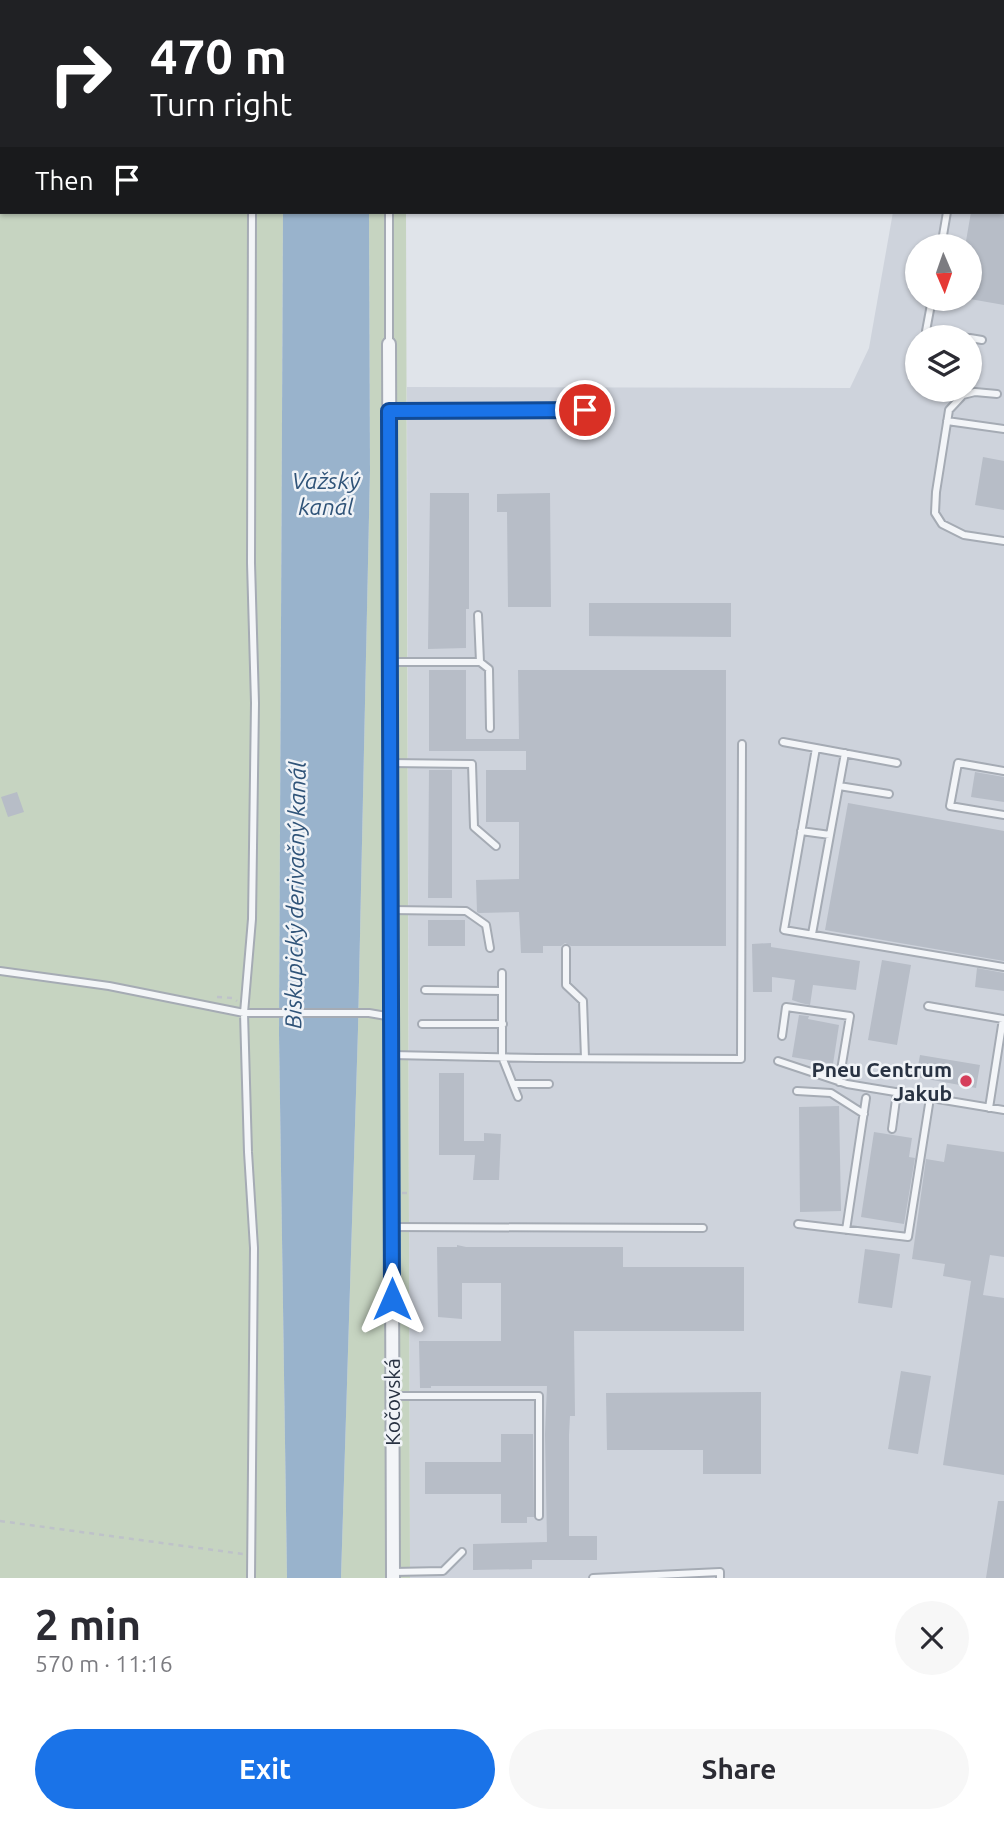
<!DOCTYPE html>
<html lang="en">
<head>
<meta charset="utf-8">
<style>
	:root { --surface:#fff; --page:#f7f7f7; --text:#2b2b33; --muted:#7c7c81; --accent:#1a73e8 }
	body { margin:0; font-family:Ubuntu,sans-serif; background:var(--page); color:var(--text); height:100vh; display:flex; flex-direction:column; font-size:26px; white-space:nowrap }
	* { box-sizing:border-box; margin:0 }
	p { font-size:23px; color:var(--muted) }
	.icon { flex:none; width:38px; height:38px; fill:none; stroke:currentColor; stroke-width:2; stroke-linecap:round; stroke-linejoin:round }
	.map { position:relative; height:1578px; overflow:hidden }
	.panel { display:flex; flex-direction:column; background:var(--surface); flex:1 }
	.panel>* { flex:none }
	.banner { position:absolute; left:0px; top:0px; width:1004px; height:214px; box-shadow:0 2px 5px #0004; background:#202124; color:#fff; overflow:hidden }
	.needle { width:46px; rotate:178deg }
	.tools { position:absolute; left:905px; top:234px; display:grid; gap:14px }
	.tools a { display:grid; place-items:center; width:77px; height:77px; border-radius:50%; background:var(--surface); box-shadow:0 2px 5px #0004; font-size:35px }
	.pin { position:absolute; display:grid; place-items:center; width:60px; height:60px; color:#fff; margin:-30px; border:4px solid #fff; border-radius:50%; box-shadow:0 2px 7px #0007 }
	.me { position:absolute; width:77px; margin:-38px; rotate:0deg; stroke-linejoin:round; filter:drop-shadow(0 0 5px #0008) }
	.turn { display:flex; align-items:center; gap:24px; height:147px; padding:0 35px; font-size:32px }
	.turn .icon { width:91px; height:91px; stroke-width:2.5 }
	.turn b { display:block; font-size:49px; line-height:60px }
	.then { display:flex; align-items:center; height:66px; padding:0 35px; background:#0003; gap:14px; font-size:26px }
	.round { display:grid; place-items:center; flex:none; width:74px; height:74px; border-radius:37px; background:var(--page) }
	.headline { display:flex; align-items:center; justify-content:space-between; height:119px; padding:0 35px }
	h1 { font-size:42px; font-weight:700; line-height:52px }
	.primary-button { display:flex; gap:14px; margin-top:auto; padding:14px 35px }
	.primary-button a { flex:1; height:80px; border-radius:42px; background:var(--accent); color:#fff; font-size:28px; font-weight:700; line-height:80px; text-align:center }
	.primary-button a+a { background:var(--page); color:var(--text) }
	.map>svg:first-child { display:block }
	.built { fill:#ced3dc; fill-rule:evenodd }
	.green { fill:#c6d4c1 }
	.water { fill:#99b3cc }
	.building { fill:#b7bdc7 }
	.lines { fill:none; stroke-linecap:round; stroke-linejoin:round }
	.service-casing { stroke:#a5abb4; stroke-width:10 }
	.minor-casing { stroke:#a5abb4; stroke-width:16 }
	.path { stroke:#bec2c9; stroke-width:2.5; stroke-dasharray:5 5; stroke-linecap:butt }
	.service { stroke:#f3f5f8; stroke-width:6 }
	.minor { stroke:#f3f5f8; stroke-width:12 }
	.route-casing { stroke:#114b97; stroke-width:18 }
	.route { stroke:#1a73e8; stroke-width:12 }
	.poi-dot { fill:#d53e5b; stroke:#f0f3f7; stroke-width:2.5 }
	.labels { text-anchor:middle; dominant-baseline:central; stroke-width:5; stroke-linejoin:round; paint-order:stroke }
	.poi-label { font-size:21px; font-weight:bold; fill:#283242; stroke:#f0f3f7; text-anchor:end }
	.street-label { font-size:21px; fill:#283242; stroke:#f0f3f7 }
	.water-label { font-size:23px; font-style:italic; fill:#2f5378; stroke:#f0f3f7 }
</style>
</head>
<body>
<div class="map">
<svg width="1004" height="1578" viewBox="0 0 1004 1578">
	<rect width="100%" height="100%" fill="#e0e4ea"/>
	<path class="built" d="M931,0h73v1578h-594l-3,-1191 443,1 19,-40 24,-136h110v-210h-73zM917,247h53v52h-53zM917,338h53v52h-53z"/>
	<path class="green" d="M0,0h284l-282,2v210h281l-4,822 8,544h-287z
		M369,212h37l4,1366h-69l17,-549 12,-559z"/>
	<path class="water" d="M283,212h86l1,258 -12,559 -17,549h-54l-8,-544z"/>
	<path class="building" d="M971,212h33v93l-34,-6v-52h-5z
		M983,457l21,4v49l-29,-5z
		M430,493h39v116h-3v39l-38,1z
		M550,493l1,114h-43l-1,-95h-10v-18z
		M589,603h142v34l-142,-1z
		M429,670h37v69h53l-1,-69h208v276h-155l-6,-3 -4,3h-18v7h-22l-2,-41 -40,1 -2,-1 -1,-32 43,-1v-57h-33v-52h40v-19h-97z
		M429,770h23v128h-24z
		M975,772l29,5v25l-33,-5z
		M17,792l7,20 -16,5 -7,-20z
		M848,803l156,28v130l-179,-31z
		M428,920h37v26h-37z
		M771,943v4l89,14 -4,29 -43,-5 -3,20 -9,-2 -9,-3 3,-20 -23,-3v15h-19l-1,-48z
		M882,960l29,5 -14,80 -29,-5z
		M977,968l27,5v18l-29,-4z
		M799,1015l10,1 -1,3 31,6 -6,39 -41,-7z
		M920,1055l60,10 -4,23 -60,-11z
		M439,1073h25v68h20v-8l17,1 -2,46h-26l2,-25h-36z
		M839,1106l2,105 -41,1 -1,-105z
		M874,1132l38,6 -3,19 6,1 -11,66 -43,-7z
		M947,1144l57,8v105l-14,-2 -7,40 21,3v177l-61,-10 28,-184 -28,-5 2,-12 -33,-5 14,-100 18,3z
		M457,1245l9,2h157v20h121v64h-170l1,85h-5l-1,19v101h28v24h-65v9l-59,1v-26l74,-2 -2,-108 2,-48h-116v2h-11l-1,-47h82v-58h-39v36l-24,-2 -1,-70h20z
		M865,1249l35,5 -8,54 -34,-5z
		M901,1371l30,5 -13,78 -30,-5z
		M761,1392v82h-58v-24h-96l-1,-57z
		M501,1434h32l1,83h-7v6h-26v-29h-76v-32h76z
		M998,1501h6v77h-18z"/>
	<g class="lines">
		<g class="service-casing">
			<path id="service" d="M251,0v2
				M389,0v2
				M34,2v-2
				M1003,32h1
				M0,101l2,-5
				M941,247l6,-35
				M932,299l-6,32 42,7
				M970,338l12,2
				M389,344v-132
				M997,394l-22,-2 -12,3 -14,15 -13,82 -1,21 7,11 22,11 40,6
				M389,411l196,-1
				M947,421l57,8
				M390,662h90l-2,-47
				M480,662l9,7 1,59
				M783,742l33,6 -32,182 220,37
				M816,748l81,15
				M390,763l82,1 2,63 22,19
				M1004,771l-46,-8 -8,43 54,9
				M839,786l50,8
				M801,831l29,4 15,-82
				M391,910l75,1 20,14 4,23
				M812,934l18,-99
				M566,949v36l17,16 2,57
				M0,971l109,15 135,27h125l23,4
				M502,973v84l16,40
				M425,990l77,1
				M928,1006l75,13 -14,89
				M422,1024h81
				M782,1036l4,-29 64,9 -11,66
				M392,1055l145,3 204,1 1,-315
				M778,1061l69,23 157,26
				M513,1084h36
				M797,1091l34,2 33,21
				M892,1129l5,-37
				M798,1224l110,13 22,-139
				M392,1227l311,1
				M846,1230l20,-132
				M392,1396h147v120
				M393,1572l50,-1 19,-19
				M251,1578l3,-330 -6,-96 -4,-139 8,-94 3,-216 -4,-140 1,-351
				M593,1578l127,-6v6"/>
		</g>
		<g class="minor-casing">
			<path id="minor" d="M389,344l4,1234"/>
		</g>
		<path class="path" d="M217,997l16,1 4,3
			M402,1193h7
			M0,1521l243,33"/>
		<use href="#service" class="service"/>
		<use href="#minor" class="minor"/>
	</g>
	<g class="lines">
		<g class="route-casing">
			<path id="route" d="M392,1299l-3,-888 196,-1"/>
		</g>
		<use href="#route" class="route"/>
	</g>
	<circle class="poi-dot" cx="966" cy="1081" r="7"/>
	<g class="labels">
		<g class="poi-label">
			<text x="952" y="1069">Pneu Centrum<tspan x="952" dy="24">Jakub</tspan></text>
		</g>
		<g class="street-label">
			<text transform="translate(392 1402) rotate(-90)">Kočovská</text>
		</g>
		<g class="water-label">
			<text x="326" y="480">Važský<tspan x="326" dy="26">kanál</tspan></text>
			<text transform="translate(295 895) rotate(-89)">Biskupický derivačný kanál</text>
		</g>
	</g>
</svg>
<div class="tools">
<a><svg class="needle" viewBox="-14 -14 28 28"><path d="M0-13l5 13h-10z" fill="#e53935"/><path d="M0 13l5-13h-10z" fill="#7c7c81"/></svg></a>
<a><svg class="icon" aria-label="layers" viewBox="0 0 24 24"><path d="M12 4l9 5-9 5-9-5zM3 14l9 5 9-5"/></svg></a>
</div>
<div class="pin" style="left:585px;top:410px;background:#d93025"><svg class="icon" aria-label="arrive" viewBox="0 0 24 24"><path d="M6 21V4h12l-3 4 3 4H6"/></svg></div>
<svg class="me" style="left:392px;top:1299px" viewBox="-20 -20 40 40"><path d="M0-17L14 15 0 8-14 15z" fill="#1a73e8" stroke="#fff" stroke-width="4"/></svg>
<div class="banner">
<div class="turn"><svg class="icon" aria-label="right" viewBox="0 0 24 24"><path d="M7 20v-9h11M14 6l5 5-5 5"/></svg><div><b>470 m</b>Turn right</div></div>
<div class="then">Then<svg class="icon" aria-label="arrive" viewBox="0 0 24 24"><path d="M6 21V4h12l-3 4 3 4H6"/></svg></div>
</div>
</div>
<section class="panel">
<div class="headline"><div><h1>2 min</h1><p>570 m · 11:16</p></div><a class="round"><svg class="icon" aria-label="close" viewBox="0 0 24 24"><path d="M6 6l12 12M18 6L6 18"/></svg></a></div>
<div class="primary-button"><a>Exit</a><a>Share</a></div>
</section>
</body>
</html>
